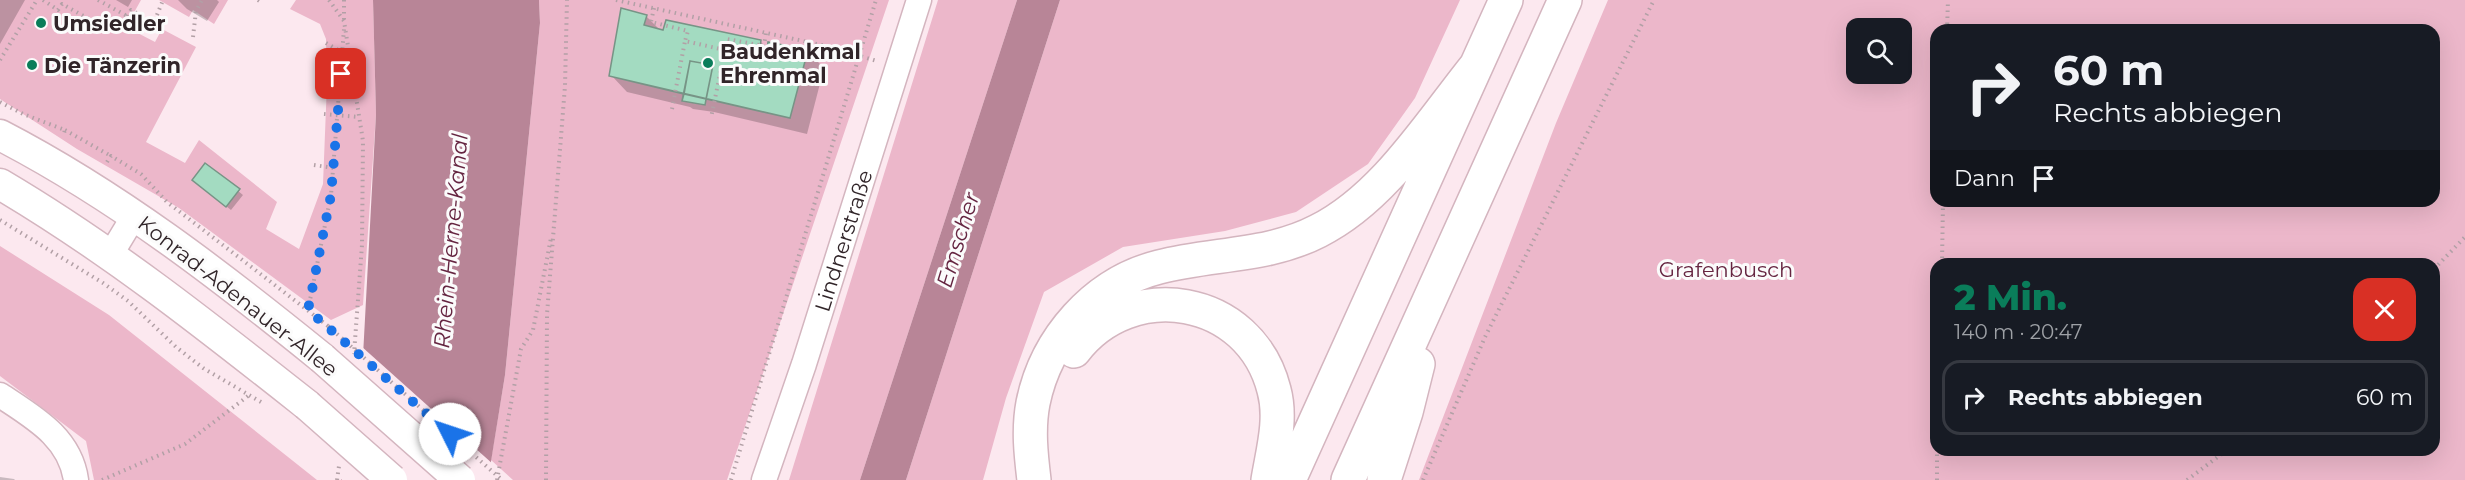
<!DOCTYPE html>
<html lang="de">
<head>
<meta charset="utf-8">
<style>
	:root { --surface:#171b24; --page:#242831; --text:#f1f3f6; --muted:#9ea1a6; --line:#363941; --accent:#0a7d5a }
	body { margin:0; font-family:Montserrat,sans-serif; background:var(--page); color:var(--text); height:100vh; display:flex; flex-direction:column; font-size:22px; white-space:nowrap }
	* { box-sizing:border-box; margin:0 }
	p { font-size:20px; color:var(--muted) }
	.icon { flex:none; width:33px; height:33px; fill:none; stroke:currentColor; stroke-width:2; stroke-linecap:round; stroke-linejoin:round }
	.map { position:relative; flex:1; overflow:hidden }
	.sheet { position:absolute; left:1930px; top:258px; width:510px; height:198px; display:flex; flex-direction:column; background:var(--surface); border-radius:18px; box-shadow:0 6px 24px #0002 }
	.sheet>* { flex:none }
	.hud { position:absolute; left:1930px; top:24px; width:510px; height:183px; border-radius:18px; box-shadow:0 6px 24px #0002; background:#171b24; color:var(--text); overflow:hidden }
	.controls { position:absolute; left:1846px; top:18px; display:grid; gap:12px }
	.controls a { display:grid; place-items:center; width:66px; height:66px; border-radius:12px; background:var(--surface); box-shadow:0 6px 24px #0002; font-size:30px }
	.pin { position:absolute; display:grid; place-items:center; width:51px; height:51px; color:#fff; margin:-26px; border-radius:12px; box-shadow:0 3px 9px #0006 }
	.me { position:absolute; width:66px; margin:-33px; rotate:311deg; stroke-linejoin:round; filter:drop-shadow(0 0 4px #0008) }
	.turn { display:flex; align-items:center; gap:21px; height:126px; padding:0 24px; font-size:27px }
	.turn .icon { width:78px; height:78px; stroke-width:2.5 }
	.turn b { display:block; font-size:42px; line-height:51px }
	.then { display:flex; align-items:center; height:57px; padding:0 24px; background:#0003; gap:12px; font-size:22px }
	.round { display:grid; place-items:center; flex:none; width:63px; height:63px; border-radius:18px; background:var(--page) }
	.summary { display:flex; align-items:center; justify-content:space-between; height:102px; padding:0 24px }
	h1 { font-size:36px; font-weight:800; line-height:45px; color:var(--accent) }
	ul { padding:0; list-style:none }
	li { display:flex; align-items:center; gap:18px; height:75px; margin:0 12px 9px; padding:0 12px; border:3px solid var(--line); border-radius:18px }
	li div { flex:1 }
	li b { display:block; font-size:22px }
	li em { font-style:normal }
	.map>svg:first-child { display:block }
	.green { fill:#ecb7ca; fill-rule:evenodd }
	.water { fill:#b88597 }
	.pier { fill:#fce8ef }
	.shadow { fill:#0003 }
	.building { fill:#a3dbc1; stroke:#779486; stroke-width:1.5 }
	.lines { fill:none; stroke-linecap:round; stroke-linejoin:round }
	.minor-casing { stroke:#d4b5bf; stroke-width:27 }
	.major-casing { stroke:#d4b5bf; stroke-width:33 }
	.highway-casing { stroke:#d4b5bf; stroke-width:36 }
	.path { stroke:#b2a0a6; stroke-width:4; stroke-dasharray:1.5 4.5; stroke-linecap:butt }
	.minor { stroke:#fff; stroke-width:24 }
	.major { stroke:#fff; stroke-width:30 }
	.highway { stroke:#fff; stroke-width:33 }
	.major-bridge-casing { stroke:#d4b5bf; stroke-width:33; stroke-linecap:butt }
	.path-bridge { stroke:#b2a0a6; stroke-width:4; stroke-dasharray:1.5 4.5; stroke-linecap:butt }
	.major-bridge { stroke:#fff; stroke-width:30 }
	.route { stroke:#1a73e8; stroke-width:10; stroke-dasharray:0 18 }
	.poi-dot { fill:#0a7d5a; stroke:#fbfbfb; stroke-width:2 }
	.labels { text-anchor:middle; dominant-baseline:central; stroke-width:6; stroke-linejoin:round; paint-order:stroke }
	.poi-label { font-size:21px; font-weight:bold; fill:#312529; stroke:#fbfbfb; text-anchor:start }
	.street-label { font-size:21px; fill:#312529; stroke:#fbfbfb }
	.park-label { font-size:21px; fill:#662541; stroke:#fbfbfb }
	.water-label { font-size:22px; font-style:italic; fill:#652541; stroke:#fbfbfb }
</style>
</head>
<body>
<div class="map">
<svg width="2465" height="480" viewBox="0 0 2465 480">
	<rect width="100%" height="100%" fill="#fce8ef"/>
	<path class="green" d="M0,0h141l-15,27 29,15 7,-13 34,18 -50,95 39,21 14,-23 78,62 -11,27 33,20 24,-65 4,-101 -1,-44 -6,-15 -30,-15 6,-9h77l3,114 -13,191 -32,15 -152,-112 -102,-59 -77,-50z
		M159,0h69l-14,24 -21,-14 -4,7z
		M539,0h350l-162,480h-214l-22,-20 14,-85 35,-352z
		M938,0h79l-157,480h-71z
		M1060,0h400l-45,98 -47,66 -72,48 -71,19 -102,16 -79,45 -38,106 -23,82h-77z
		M1608,0h857v480h-1046l137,-357zM1857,28h45v46h-45zM1936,30h498v171h-498zM1936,264h498v186h-498z
		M0,246l109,69 208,165h-223l-8,-39 -86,-65z"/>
	<path class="water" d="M373,0h166l1,23 -35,352 -17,105h-147l22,-124 13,-242z
		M1017,0h43l-154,480h-46z"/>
	<path class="pier" d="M361,346l133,119 -3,15h-149l-3,-3z"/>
	<path class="shadow" d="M0,0h25l-25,44z
		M116,0h16l-4,7z
		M178,0h39l2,2 -12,19 -20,-12z
		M622,10l25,7 14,14 100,11 7,7 39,2 17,17 -17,66 -93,-22 -21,-3 -3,-2 -63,-15 -16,-17z
		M206,165l37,30 -12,15 -33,-26z
		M0,477l14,2 1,1h-15z"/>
	<path class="building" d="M621,8l26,7 -3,10 19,5 3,-10 95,20 -1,7 7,2 1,-7 40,8 -18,68 -84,-19 7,-34 -23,-4 -6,33 -75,-18z
		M621,8l26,7 -3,10 19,5 3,-10 95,20 -1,7 7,2 1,-7 40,8 -18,68 -181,-42z
		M690,61l23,4 -8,40 -23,-4z
		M684,94l22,5 -1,6 -23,-4z
		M205,163l35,26 -14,18 -34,-27z"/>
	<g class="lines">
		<g class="minor-casing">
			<g id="minor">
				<path d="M111,254l23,-38"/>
				<path d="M0,395c33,22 70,42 76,85"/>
				<path id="s1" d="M764,480l40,-116 115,-364"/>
			</g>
		</g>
		<g class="major-casing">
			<path id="major" d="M0,135c116,60 221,141 322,223
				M0,184c110,65 207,142 307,221"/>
		</g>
		<g class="highway-casing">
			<path id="highway" d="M1074,351c57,-75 176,-56 200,39 8,29 -1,60 -6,90
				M1034,480c-3,-25 -6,-51 -1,-77 13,-64 62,-120 126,-136 53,-14 109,-10 159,-36 66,-33 112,-108 158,-165
				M1289,480l217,-480
				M1348,480l217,-480
				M1384,480l22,-68 12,-48"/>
		</g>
		<path class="path" d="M43,0l15,10 4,-6 36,20 2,-3 18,10 13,-21 11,6
			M98,0l29,16
			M258,0l3,2
			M329,0l15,21 19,120 -1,104 -8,109
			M344,0v22
			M616,0l210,46 51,15
			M654,8l-3,14 37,9 -3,10
			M157,15l6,-15
			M1947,30l1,-30
			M193,37l3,-26 6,-11
			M326,43l17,10
			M725,50l2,-11 37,7 2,-13
			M0,60l37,-60
			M0,102l23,12 42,16 -2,6
			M672,109l13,-68 40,9 -14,68
			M324,114l35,3
			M65,130l46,26
			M107,162l4,-6 30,18 26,28 161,124
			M314,165l20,3
			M0,220l103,63 25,18 48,46 27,21 58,34
			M1942,264l1,-63
			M2434,269l31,-32
			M308,310l23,-115 13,-166
			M102,480l83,-36 63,-48
			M337,480l2,-14
			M497,480l24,-131 12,-19 18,-92
			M546,480l1,-166 18,-228 2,-86
			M731,480l145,-480
			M1423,480l62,-143 169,-337
			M1937,480v-30
			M2187,480l40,-30"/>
		<use href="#minor" class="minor"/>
		<use href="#major" class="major"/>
		<use href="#highway" class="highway"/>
		<g class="major-bridge-casing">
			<path id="major-bridge" d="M322,358l138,122
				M307,405l85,75"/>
		</g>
		<path class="path-bridge" d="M328,326l174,154"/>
		<use href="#major-bridge" class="major-bridge"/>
	</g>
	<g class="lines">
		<path class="route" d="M341,74l-10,121 -23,115 142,124"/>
	</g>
	<g class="poi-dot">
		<circle cx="41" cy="23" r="6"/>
		<circle cx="708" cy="63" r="6"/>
		<circle cx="32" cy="65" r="6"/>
	</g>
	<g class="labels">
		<g class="poi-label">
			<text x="53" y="23">Umsiedler</text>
			<text x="720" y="51">Baudenkmal<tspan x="720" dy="24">Ehrenmal</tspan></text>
			<text x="44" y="65">Die Tänzerin</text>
		</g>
		<g class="street-label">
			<text stroke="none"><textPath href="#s1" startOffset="252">Lindnerstraße</textPath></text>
			<text transform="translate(238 296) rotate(38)">Konrad-Adenauer-Allee</text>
		</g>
		<g class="park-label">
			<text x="1726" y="269">Grafenbusch</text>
		</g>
		<g class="water-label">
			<text transform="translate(958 240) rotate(-73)">Emscher</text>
			<text transform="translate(451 241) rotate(-85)">Rhein-Herne-Kanal</text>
		</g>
	</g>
</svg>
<div class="controls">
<a><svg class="icon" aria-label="search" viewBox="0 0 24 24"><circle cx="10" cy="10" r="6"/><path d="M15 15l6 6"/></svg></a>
</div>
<div class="pin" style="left:341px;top:74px;background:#d93025"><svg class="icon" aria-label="arrive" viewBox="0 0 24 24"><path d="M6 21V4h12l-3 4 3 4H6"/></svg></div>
<svg class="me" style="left:450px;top:434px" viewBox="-20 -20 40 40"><circle r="19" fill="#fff"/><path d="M0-13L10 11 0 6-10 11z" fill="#1a73e8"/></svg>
<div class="hud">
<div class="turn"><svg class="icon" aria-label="right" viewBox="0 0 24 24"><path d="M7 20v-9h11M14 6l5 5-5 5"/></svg><div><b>60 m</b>Rechts abbiegen</div></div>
<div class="then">Dann<svg class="icon" aria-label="arrive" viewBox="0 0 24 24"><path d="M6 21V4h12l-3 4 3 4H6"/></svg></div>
</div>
<section class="sheet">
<div class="summary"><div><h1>2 Min.</h1><p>140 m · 20:47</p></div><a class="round" style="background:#d93025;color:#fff"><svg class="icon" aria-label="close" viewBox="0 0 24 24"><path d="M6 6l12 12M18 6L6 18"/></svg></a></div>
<ul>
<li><svg class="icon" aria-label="right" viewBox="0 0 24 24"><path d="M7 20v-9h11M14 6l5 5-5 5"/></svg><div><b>Rechts abbiegen</b></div><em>60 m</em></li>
</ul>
</section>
</div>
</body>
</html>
